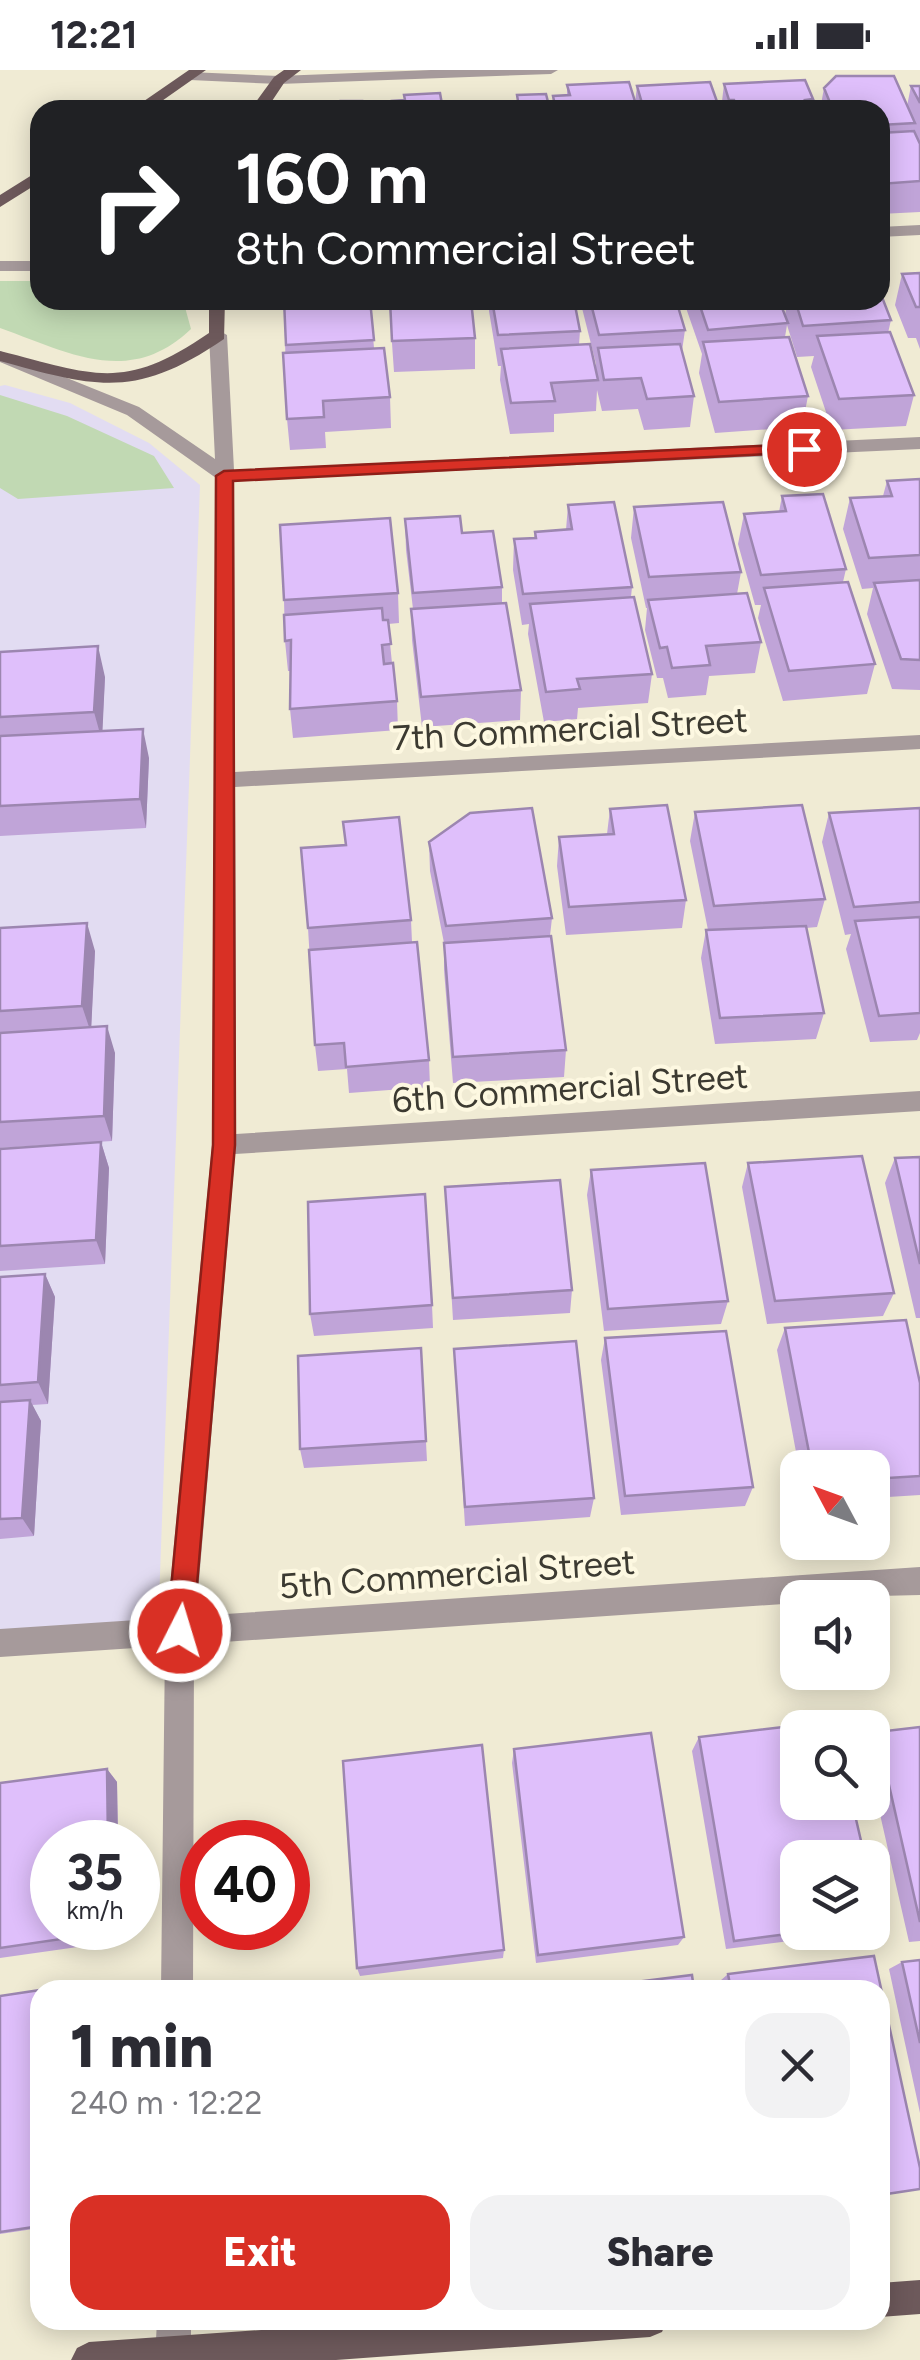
<!DOCTYPE html>
<html lang="en">
<head>
<meta charset="utf-8">
<style>
	:root { --surface:#fff; --page:#f2f2f3; --text:#2b2b33; --muted:#7c7c81; --accent:#d93025 }
	body { margin:0; font-family:Figtree,sans-serif; background:var(--page); color:var(--text); height:100vh; display:flex; flex-direction:column; font-size:38px; white-space:nowrap }
	* { box-sizing:border-box; margin:0 }
	p { font-size:32px; color:var(--muted) }
	.icon { flex:none; width:55px; height:55px; fill:none; stroke:currentColor; stroke-width:2; stroke-linecap:round; stroke-linejoin:round }
	.map { position:relative; flex:1; overflow:hidden }
	.side { position:absolute; left:30px; top:1910px; width:860px; height:350px; display:flex; flex-direction:column; background:var(--surface); border-radius:30px; box-shadow:0 5px 25px #0003 }
	.side>* { flex:none }
	.guide { position:absolute; left:30px; top:30px; width:860px; height:210px; border-radius:30px; box-shadow:0 5px 25px #0003; background:#202124; color:#fff; overflow:hidden }
	.needle { width:65px; rotate:311deg }
	.fabs { position:absolute; left:780px; top:1380px; display:grid; gap:20px }
	.fabs a { display:grid; place-items:center; width:110px; height:110px; border-radius:20px; background:var(--surface); box-shadow:0 5px 25px #0003; font-size:50px }
	.speed { position:absolute; left:30px; top:1750px; display:flex; gap:20px; font-size:50px; font-weight:700; text-align:center }
	.speed>* { display:grid; place-content:center; width:130px; height:130px; border-radius:50%; background:var(--surface); box-shadow:0 5px 25px #0003; line-height:1 }
	.speed small { font-size:25px; font-weight:400 }
	.speed .limit { border:15px solid #d22; background:#fff; color:#111 }
	.pin { position:absolute; display:grid; place-items:center; width:85px; height:85px; color:#fff; margin:-42px; border:5px solid #fff; border-radius:50%; box-shadow:0 2px 10px #0007 }
	.me { position:absolute; width:110px; margin:-55px; rotate:5deg; stroke-linejoin:round; filter:drop-shadow(0 0 8px #0008) }
	.turn { display:flex; align-items:center; gap:35px; height:210px; padding:0 40px; font-size:45px }
	.turn .icon { width:130px; height:130px; stroke-width:2.5 }
	.turn b { display:block; font-size:70px; line-height:85px }
	.round { display:grid; place-items:center; flex:none; width:105px; height:105px; border-radius:30px; background:var(--page) }
	.overview { display:flex; align-items:center; justify-content:space-between; height:170px; padding:0 40px }
	h1 { font-size:60px; font-weight:800; line-height:75px }
	.button { display:flex; gap:20px; margin-top:auto; padding:20px 40px }
	.button a { flex:1; height:115px; border-radius:30px; background:var(--accent); color:#fff; font-size:40px; font-weight:800; line-height:115px; text-align:center }
	.button a+a { background:var(--page); color:var(--text) }
	.status { display:flex; justify-content:space-between; align-items:center; height:70px; padding:0 50px; background:var(--surface); direction:ltr }
	.status svg { height:28px; fill:currentColor }
	.map>svg:first-child { display:block }
	.commercial { fill:#e2dcf2 }
	.green { fill:#c1d9b3 }
	.lines { fill:none; stroke-linecap:round; stroke-linejoin:round }
	.minor { fill:#a69a9b; fill-rule:evenodd }
	.major { fill:#6d595b; fill-rule:evenodd }
	.wall { fill:#c0a4d8 }
	.shaded-wall { fill:#9c86b0 }
	.building { fill:#dfbffb; stroke:#9c86b0; stroke-width:2.5 }
	.route { fill:#d93025; stroke:#8d1f18; stroke-width:2.5 }
	.labels { text-anchor:middle; dominant-baseline:central; stroke-width:8; stroke-linejoin:round; paint-order:stroke }
	.street-label { font-size:35px; fill:#3c3a31; stroke:#fdf8e1 }
</style>
</head>
<body>
<div class="status"><b>12:21</b><svg viewBox="0 0 49 12"><path d="M0 12V9h3v3zM5 12V6h3v6zM10 12V3h3v9zM15 12V0h3v12zM26 1h20v11H26zM47 4h2v5h-2z"/></svg></div>
<div class="map">
<svg width="920" height="2290" viewBox="0 0 920 2290">
	<rect width="100%" height="100%" fill="#f0ebd4"/>
	<path class="commercial" d="M5,315l65,18 79,40 51,42 -42,1144 -158,7v-1250z"/>
	<path class="green" d="M0,211h40v19h143l8,29c-62,59 -123,23 -191,-1z
		M0,325l67,21 87,40 20,32 -156,11 -18,-11z"/>
	<g class="lines">
		<path class="minor" d="M431,0h127l-7,4 -272,10 -89,-4 -7,-4 7,-4 89,4z
			M920,155v10l-40,2v-10z
			M0,191h40v10h-40z
			M218,260l9,5 7,135 686,-33v12l-686,32 1,291 685,-37v14l-685,38 1,347 684,-43v20l-685,43 -39,462 724,-49v28l-122,3v5l-604,41 -1,346h-32l4,-344 -165,11v-28l167,-11 45,-473 4,-667 -89,-63 -127,-53v-11l139,56 76,52 -6,-124z
			M157,2250h34v40h-36z"/>
		<path class="major" d="M189,0h17l-57,40h-18z
			M284,0h17l-17,13 -18,27h-16l24,-33z
			M40,100v12l-40,25v-12z
			M209,230h16l-1,39c-88,60 -126,49 -224,22v-10c95,24 123,41 209,-18z
			M920,2210v34l-40,3v-34z
			M404,2250h263l-5,12 -12,5 -314,23h-265l6,-12 12,-6z"/>
	</g>
	<path class="wall" d="M724,14l89,15 -2,11h-90z
		M567,15l68,18 2,-17 83,24h-168l1,-14 14,-1z
		M911,16h9v126l-40,2v-104h-60l4,-22 83,18z
		M920,203v76l-4,-11h-8l-13,-33 7,-31z
		M284,230h86l4,48 16,49 1,31 -66,4 1,16 -36,2 -3,-31z
		M389,230l86,38v31l-81,3z
		M489,230h85l6,31 -1,14 17,25v-6l-14,-56 1,-8h93l9,30 -3,21 12,45 -4,31 -46,3 -6,-21 -36,2 -5,-21 -1,21 -42,3v18l-44,2 -10,-54 1,-14h-3l-9,-55z
		M685,230h94l6,16 2,-16h93l11,20 -3,13 26,62 -8,31 -74,4 -21,-63 3,-11 -17,1 -10,-32 -2,12 23,59 -6,31 -87,6 -16,-60 3,-19 -17,-49z
		M920,409v211l-28,-1 -25,-75 6,-26 -11,1 -19,-60 7,-31 33,-2 4,-15z
		M782,426l64,73 -3,13 32,82 -8,30 -84,7 -25,-83 3,-13h-6l-17,-61 6,-30 35,-2z
		M568,435l64,82 -1,10 21,77 -4,29 -70,5 -1,11 -33,3 -16,-88 1,-10 -7,1 -9,-55 1,-31 20,-1 1,-6 31,-2z
		M634,437l107,65 -4,22 24,48 -6,31 -46,3 -3,19 -38,3 -5,-20h-6l-12,-48 2,-22h-1l-15,-70z
		M405,449l57,14 40,54v16l19,87 -1,30 -98,7 -10,-87 -1,-31h2l-7,-59z
		M398,523l1,30 -11,1 4,39 5,38 1,29 -105,8 -3,-29v-38h-2l-3,-30 -1,-41z
		M0,582l105,25 -3,54 47,27 -3,70 -146,8z
		M920,738v225l-3,7 -47,2 -24,-93 5,-15 -6,1 -23,-93 7,-29z
		M610,739l76,91 -4,28 -116,7 -9,-69 2,-29 48,-3z
		M695,742l130,87 -8,28 -11,1 18,85 -8,26 -101,5 -14,-86 5,-28h2l-18,-89z
		M429,772l123,76 -2,18 16,114 -2,27 -111,6 -9,-113v-27l-14,-72z
		M411,850l1,22 17,118 1,27 -81,6 -2,-24 -29,2 -3,-26 -7,-117z
		M0,858l95,23 -4,76 24,26 -3,88 -112,7z
		M101,1072l8,26 -4,96 -105,7v-122z
		M920,1087v161h-4l-31,-135 10,-25z
		M748,1093l146,130 -11,23 -116,8 -25,-137z
		M591,1100l137,131 -7,23 -117,7 -17,-136z
		M445,1117l127,103 -2,23 -117,7z
		M45,1204l10,23 -7,107 -16,1 9,16 -7,115 -34,3v-262z
		M432,1235l1,23 -119,8 -4,-22z
		M785,1258l135,55v112l-48,3v-30h-73l-22,-118z
		M605,1268l148,149 -8,19 -124,9 -20,-155z
		M421,1278l6,113 -123,7 -4,-19z
		M454,1279l140,149 -4,19 -125,9z
		M920,1657v214l-11,1 -37,-163v-42l5,-5z
		M699,1667l99,195h63l-135,17 -34,-198z
		M514,1679l170,188 -6,8 -142,18 -24,-200z
		M107,1699l10,13 1,60h-66v86h68v13l-120,17v-175z
		M504,1880l-1,8 -143,18 -3,-8z
		M920,1890v153l-31,-144 13,-7z
		M728,1904l152,16h-158l-2,-9z
		M40,1920v238l-40,6v-238z"/>
	<path class="shaded-wall" d="M98,576l7,31 -3,64 -8,-29z
		M143,659l6,29 -3,70 -6,-29z
		M87,853l8,28 -4,82 -9,-27z
		M107,956l8,27 -3,88 -8,-25z
		M101,1072l8,26 -4,96 -9,-24z
		M45,1204l10,23 -7,107 -10,-22z
		M30,1330l11,21 -7,115 -12,-18z
		M107,1699l10,13 1,60h-10z
		M109,1858h11v13l-11,-9z
		M102,1912l11,7v1h-11z"/>
	<path class="building" d="M836,6h58l21,47 -35,2v-15h-47l-9,-22z
		M805,10l8,19 -8,1 4,10h-71l-4,-10h-5l-5,-16z
		M629,12l8,26 -6,1v1h-75l-3,-14 17,-1 -3,-10z
		M710,12l10,28h-76l-7,-24z
		M911,16h9v17z
		M440,23l3,17h-60v-4h10l-1,-5 13,-1 -1,-5z
		M546,24l4,16h-75l44,-3 -2,-12z
		M340,31h22l-1,9h-48z
		M914,61l6,13v37l-40,3v-51z
		M920,203v34h-4l-14,-33z
		M880,222l11,28 -88,6 -8,-26h85z
		M284,230h86l4,40 -88,5z
		M390,230h81l4,38 -83,3z
		M492,230h82l6,31 -82,4z
		M590,230h86l9,30 -86,5z
		M698,230h81l9,23 -80,7z
		M890,262l24,63 -75,4 -22,-63z
		M789,267l19,59 -89,6 -16,-60z
		M590,274l8,36 -47,3 4,18 -44,2 -10,-54z
		M680,274l14,52 -47,3 -6,-21 -37,2 -6,-32z
		M384,278l6,49 -67,4 1,16 -37,2 -4,-66z
		M920,409v76l-51,3 -19,-60 42,-2 -5,-15z
		M823,424l23,75 -85,6 -17,-61 42,-3 -4,-15z
		M614,432l18,85 -109,7 -9,-55 22,-1 -1,-6 37,-3 -4,-24z
		M723,432l18,70 -92,5 -15,-70z
		M460,446l2,17 31,-2 9,56 -89,6 -8,-74z
		M390,448l8,75 -114,7 -4,-75z
		M920,510v80l-19,-1 -27,-76z
		M848,512l27,82 -86,7 -25,-83z
		M747,523l14,49 -55,4 4,19 -38,3 -5,-21 -7,1 -12,-48z
		M634,527l18,77 -75,5 3,10 -34,3 -16,-88z
		M506,533l15,87 -100,7 -10,-88z
		M382,538l1,12h5l3,24 -9,1 2,19 9,-1 4,38 -107,8 1,-69 -6,1 -1,-26z
		M98,576l-4,66 -94,5v-65z
		M143,659l-3,70 -140,7v-70z
		M667,735l19,95 -117,7 -10,-70 55,-3 -4,-25z
		M802,735l23,94 -111,7 -19,-94z
		M532,738l20,110 -106,8 -17,-84 41,-29z
		M920,738v94l-66,5 -25,-94z
		M399,747l12,103 -103,8 -7,-80 45,-3 -3,-23z
		M920,847v96l-41,3 -24,-95z
		M87,853l-5,83 -82,5v-83z
		M806,856l18,87 -104,5 -14,-88z
		M551,866l15,114 -113,7 -9,-114z
		M417,872l12,118 -83,7 -2,-24 -29,2 -6,-95z
		M107,956l-3,90 -104,6v-89z
		M101,1072l-5,98 -96,6v-97z
		M862,1086l32,137 -119,8 -27,-138z
		M920,1087v107l-25,-106z
		M705,1093l23,138 -120,8 -17,-139z
		M560,1110l12,110 -119,8 -8,-111z
		M425,1124l7,111 -122,9 -2,-112z
		M45,1204l-7,108 -38,3v-108z
		M906,1250l14,63v93l-48,3v-11h-60l-27,-140z
		M726,1261l27,156 -128,9 -20,-158z
		M576,1271l18,157 -129,9 -11,-158z
		M421,1278l5,93 -126,8 -2,-93z
		M30,1330l-8,118 -22,1v-117z
		M835,1651l1,7h-38v74h54l13,56h-67v74h5l-69,9 -35,-204z
		M920,1657v195l-43,-190z
		M651,1663l33,204 -146,18 -24,-206z
		M482,1675l22,205 -147,18 -14,-207z
		M107,1699l1,73h-56v86h57v4l-109,16v-165z
		M872,1824l7,29 -7,1z
		M874,1886l46,212v21l-40,6v-205h-149l-3,-16z
		M920,1890v83l-18,-81z
		M692,1905l2,15h-122z
		M102,1912v8h-60z
		M40,1920v236l-40,6v-236z"/>
	<path class="route" d="M804,374l6,1v7l-577,29 2,664 -42,486 -4,9 -9,4 -9,-4 -4,-9 46,-486 3,-669 8,-5z"/>
	<g class="labels">
		<g class="street-label">
			<text transform="translate(570 659) rotate(-3)">7th Commercial Street</text>
			<text transform="translate(570 1018) rotate(-4)">6th Commercial Street</text>
			<text transform="translate(457 1504) rotate(-4)">5th Commercial Street</text>
		</g>
	</g>
</svg>
<div class="fabs">
<a><svg class="needle" viewBox="-14 -14 28 28"><path d="M0-13l5 13h-10z" fill="#e53935"/><path d="M0 13l5-13h-10z" fill="#7c7c81"/></svg></a>
<a><svg class="icon" aria-label="sound" viewBox="0 0 24 24"><path d="M4 9h4l5-4v14l-5-4H4zM17 9q2 3 0 6"/></svg></a>
<a><svg class="icon" aria-label="search" viewBox="0 0 24 24"><circle cx="10" cy="10" r="6"/><path d="M15 15l6 6"/></svg></a>
<a><svg class="icon" aria-label="layers" viewBox="0 0 24 24"><path d="M12 4l9 5-9 5-9-5zM3 14l9 5 9-5"/></svg></a>
</div>
<div class="speed"><div>35<small>km/h</small></div><div class="limit">40</div></div>
<div class="pin" style="left:804px;top:379px;background:#d93025"><svg class="icon" aria-label="arrive" viewBox="0 0 24 24"><path d="M6 21V4h12l-3 4 3 4H6"/></svg></div>
<svg class="me" style="left:180px;top:1561px" viewBox="-20 -20 40 40"><circle r="17" fill="#d93025" stroke="#fff" stroke-width="3"/><path d="M0-11L8 9 0 5-8 9z" fill="#fff"/></svg>
<div class="guide">
<div class="turn"><svg class="icon" aria-label="right" viewBox="0 0 24 24"><path d="M7 20v-9h11M14 6l5 5-5 5"/></svg><div><b>160 m</b>8th Commercial Street</div></div>
</div>
<section class="side">
<div class="overview"><div><h1>1 min</h1><p>240 m · 12:22</p></div><a class="round"><svg class="icon" aria-label="close" viewBox="0 0 24 24"><path d="M6 6l12 12M18 6L6 18"/></svg></a></div>
<div class="button"><a>Exit</a><a>Share</a></div>
</section>
</div>
</body>
</html>
